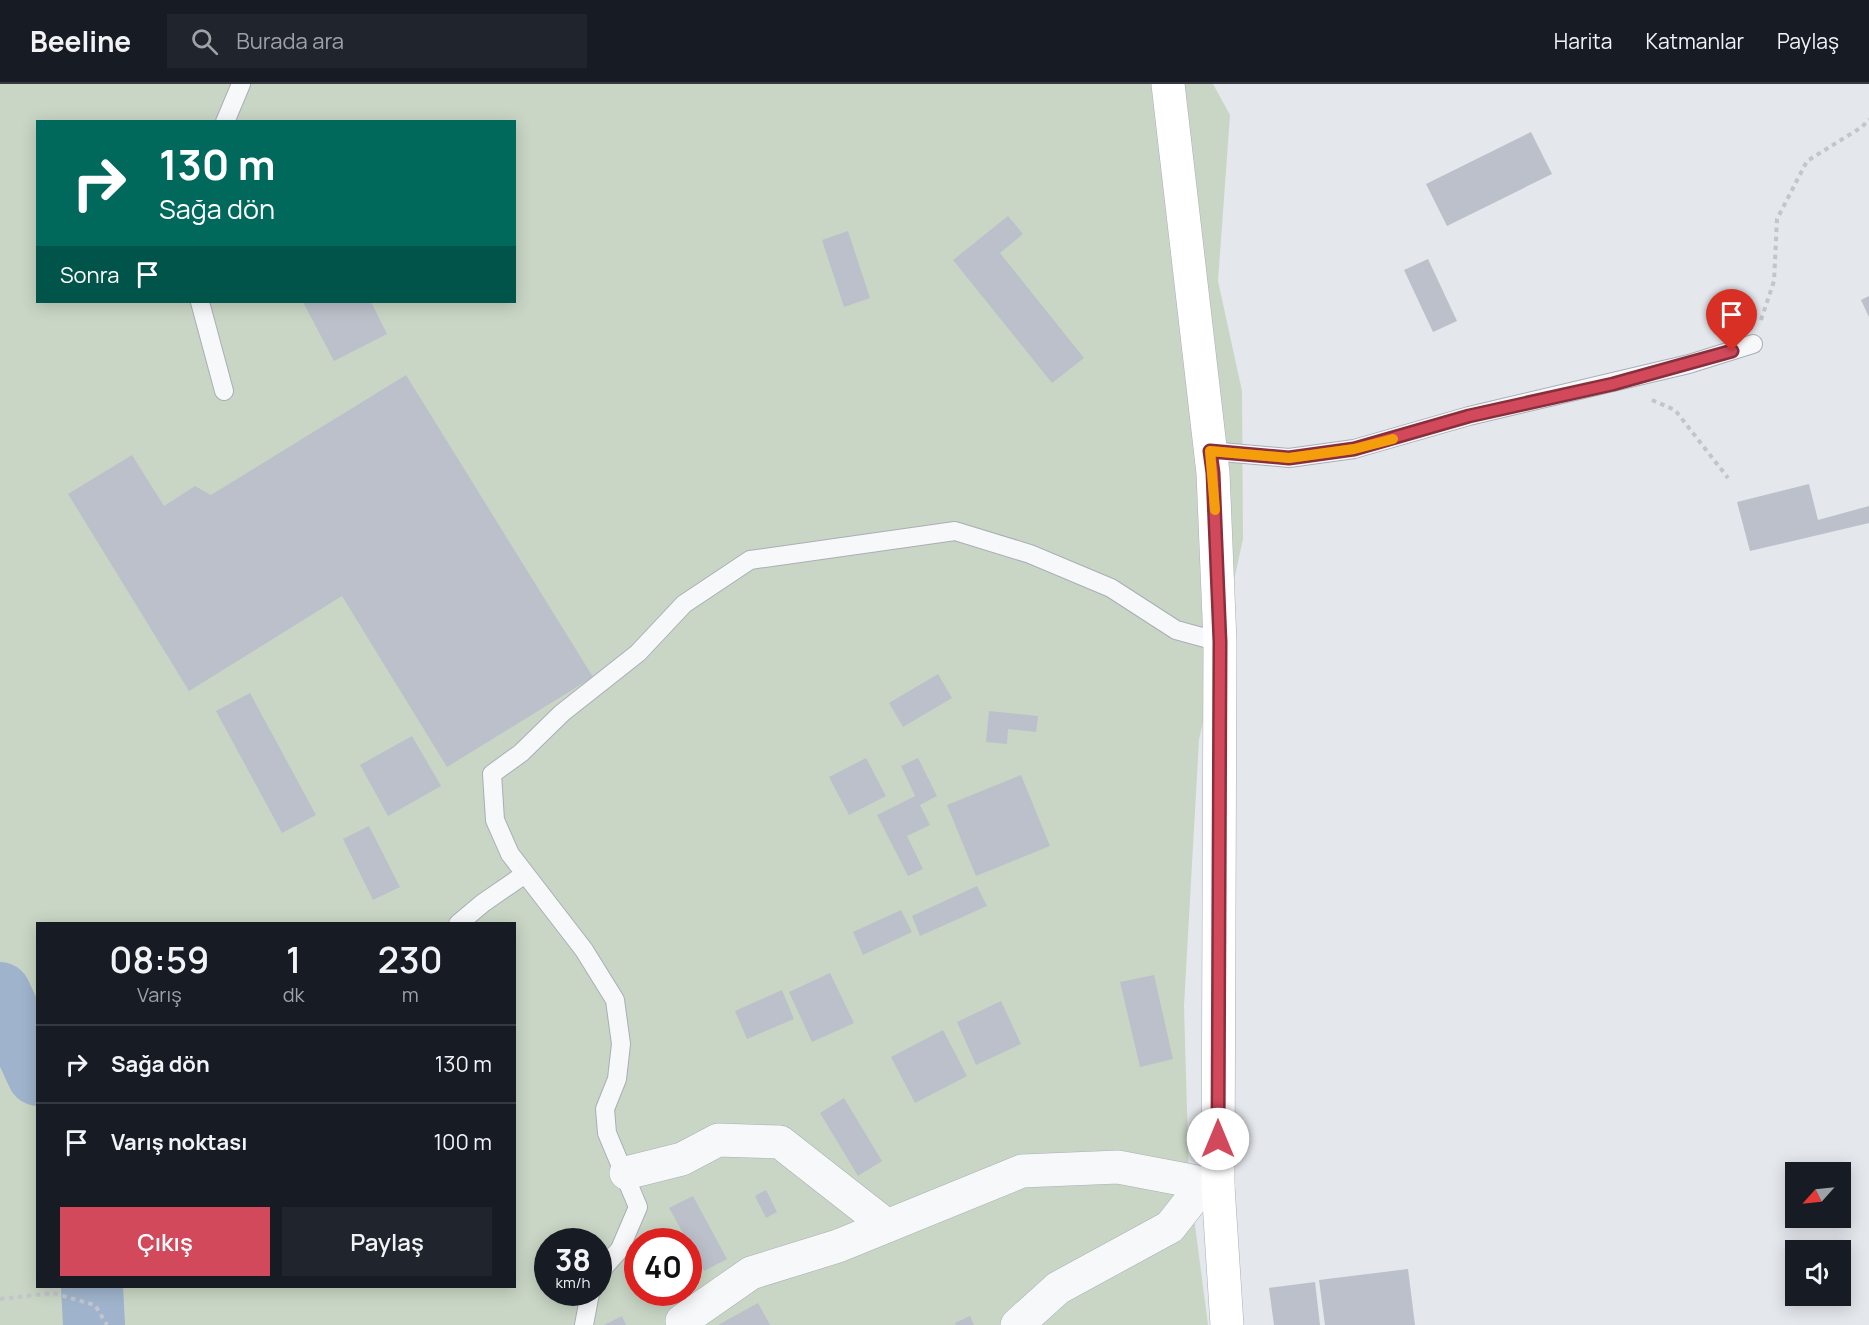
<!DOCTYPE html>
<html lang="tr">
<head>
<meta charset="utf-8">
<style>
	:root { --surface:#171b24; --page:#20242c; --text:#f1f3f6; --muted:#9ea1a6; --line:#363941; --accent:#d1495b }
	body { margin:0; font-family:Manrope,sans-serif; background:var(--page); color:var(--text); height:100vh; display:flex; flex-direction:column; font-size:22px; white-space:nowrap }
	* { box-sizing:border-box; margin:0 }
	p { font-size:20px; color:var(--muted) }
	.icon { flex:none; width:33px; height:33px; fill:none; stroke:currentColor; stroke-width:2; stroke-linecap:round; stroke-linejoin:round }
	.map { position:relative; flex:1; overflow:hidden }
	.details { position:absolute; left:36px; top:838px; width:480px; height:366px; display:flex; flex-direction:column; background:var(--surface); border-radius:0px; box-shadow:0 3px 15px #0003 }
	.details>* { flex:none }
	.guide { position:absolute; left:36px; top:36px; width:480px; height:183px; border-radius:0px; box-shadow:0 3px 15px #0003; background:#00695c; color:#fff; overflow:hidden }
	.needle { width:39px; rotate:243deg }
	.buttons { position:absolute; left:1785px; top:1078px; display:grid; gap:12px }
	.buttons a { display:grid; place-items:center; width:66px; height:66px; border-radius:0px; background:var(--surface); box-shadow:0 3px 15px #0003; font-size:30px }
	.speed { position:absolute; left:534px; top:1144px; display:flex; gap:12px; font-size:30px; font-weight:700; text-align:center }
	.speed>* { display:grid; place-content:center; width:78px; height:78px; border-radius:50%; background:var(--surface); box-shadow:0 3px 15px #0003; line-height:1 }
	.speed small { font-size:15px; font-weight:400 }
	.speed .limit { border:9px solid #d22; background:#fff; color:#111 }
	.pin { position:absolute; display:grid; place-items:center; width:51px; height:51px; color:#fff; margin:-62px -26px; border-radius:50% 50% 50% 0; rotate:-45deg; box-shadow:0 0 6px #0007 }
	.pin .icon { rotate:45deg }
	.me { position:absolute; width:66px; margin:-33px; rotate:0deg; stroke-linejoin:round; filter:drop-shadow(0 0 4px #0008) }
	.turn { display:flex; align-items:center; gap:21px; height:126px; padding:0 24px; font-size:27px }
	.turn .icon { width:78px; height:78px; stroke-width:2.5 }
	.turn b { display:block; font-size:42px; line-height:51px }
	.then { display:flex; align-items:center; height:57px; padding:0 24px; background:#0003; gap:12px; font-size:22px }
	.eta { display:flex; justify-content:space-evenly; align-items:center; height:102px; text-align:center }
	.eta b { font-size:36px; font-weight:600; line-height:42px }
	.primary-button { display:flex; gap:12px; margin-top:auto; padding:12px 24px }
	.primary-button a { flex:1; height:69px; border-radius:0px; background:var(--accent); color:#fff; font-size:24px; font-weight:600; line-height:69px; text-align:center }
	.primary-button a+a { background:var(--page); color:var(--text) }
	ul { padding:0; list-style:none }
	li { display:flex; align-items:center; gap:18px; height:78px; padding:0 24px; border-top:2px solid var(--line) }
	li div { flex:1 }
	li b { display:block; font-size:22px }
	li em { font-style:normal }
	header { display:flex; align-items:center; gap:36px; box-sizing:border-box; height:84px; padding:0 30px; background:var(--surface); border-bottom:2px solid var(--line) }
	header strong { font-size:28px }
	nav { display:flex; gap:33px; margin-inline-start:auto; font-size:21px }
	.search { width:420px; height:54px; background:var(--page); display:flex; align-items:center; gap:15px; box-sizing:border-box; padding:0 21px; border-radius:0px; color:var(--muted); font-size:22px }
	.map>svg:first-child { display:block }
	.green { fill:#c9d6c5; fill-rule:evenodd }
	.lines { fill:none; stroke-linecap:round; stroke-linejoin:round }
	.river { stroke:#9fb4cc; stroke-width:62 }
	.building { fill:#bbc0ca }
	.lane-casing { stroke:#a9aeb7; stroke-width:20 }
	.street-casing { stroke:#a9aeb7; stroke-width:34 }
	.secondary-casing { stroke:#a9aeb7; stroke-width:34 }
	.path { stroke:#c2c5cb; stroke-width:4; stroke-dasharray:4.5 4.5; stroke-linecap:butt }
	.lane { stroke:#f7f8fa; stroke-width:18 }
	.street { stroke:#f7f8fa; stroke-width:33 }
	.secondary { stroke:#fff; stroke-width:33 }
	.route-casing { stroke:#882f3b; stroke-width:15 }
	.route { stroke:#d1495b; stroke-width:10 }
	.slow { stroke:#f59e0b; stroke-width:10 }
</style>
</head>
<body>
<header>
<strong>Beeline</strong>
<div class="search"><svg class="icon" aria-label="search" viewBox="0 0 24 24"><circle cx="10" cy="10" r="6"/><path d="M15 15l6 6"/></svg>Burada ara</div>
<nav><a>Harita</a><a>Katmanlar</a><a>Paylaş</a></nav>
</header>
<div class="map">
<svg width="1869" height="1241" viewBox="0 0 1869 1241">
	<rect width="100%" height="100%" fill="#e4e7ec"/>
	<path class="green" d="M0,0h1213l17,31 -12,166 24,110 1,148 -44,201 -15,266 5,173 19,146h-1208zM38,38h476v180h-476zM38,840h476v363h-476zM548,1158h50v51h-50zM638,1158h50v51h-50z"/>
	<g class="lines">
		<path class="river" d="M0,909l38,82
			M92,1203l2,38"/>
	</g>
	<path class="building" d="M1531,48l21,42 -105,52 -21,-42z
		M1008,132l15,18 -23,19 84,105 -32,25 -99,-123z
		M848,147l22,67 -26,9 -22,-67z
		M1428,175l29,62 -24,11 -29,-62z
		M1869,212v21l-8,-17z
		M303,218h68l16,32 -53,27z
		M406,291l187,302 -146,90 -105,-171 -153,95 -121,-197 64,-39 32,51 31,-20 16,9z
		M1809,400l9,36 51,-14v17l-119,28 -13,-49z
		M938,590l14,24 -49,29 -14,-24z
		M250,609l66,122 -34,18 -66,-122z
		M989,627l49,5 -2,16 -28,-3 -1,15 -21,-2z
		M412,652l29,50 -53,30 -28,-51z
		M866,674l20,38 -37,19 -20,-38z
		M918,674l19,38 -17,9 10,20 -23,11 16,33 -15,7 -31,-61 38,-19 -14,-30z
		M1021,691l29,71 -74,30 -29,-71z
		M369,742l31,61 -27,13 -30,-61z
		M977,802l10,20 -67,30 -8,-20z
		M901,826l11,22 -49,23 -10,-23z
		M830,889l24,50 -42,19 -23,-50z
		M1154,891l19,84 -33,8 -20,-85z
		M782,906l12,29 -47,20 -12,-28z
		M1001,917l20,43 -45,21 -19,-43z
		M943,946l24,46 -52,27 -24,-46z
		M844,1014l38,63 -24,15 -38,-63z
		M766,1106l11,22 -11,6 -11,-22z
		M693,1112l34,63 -23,12 -35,-63z
		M1408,1185l7,56h-90l-6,-45z
		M1315,1198l5,43h-46l-5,-37z
		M758,1219l12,22h-52z
		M622,1232l4,9h-22z
		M970,1232l4,9h-18l-1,-2z"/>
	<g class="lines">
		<g class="lane-casing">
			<path id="lane" d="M225,38l16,-38
				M200,218l24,89
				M1210,367l79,7 65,-9 115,-33 220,-52 64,-20
				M458,840l25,-21 42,-29
				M598,1190l22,-25 18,-42 -31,-74 -2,-24 12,-30 4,-35 -6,-44 -31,-50 -74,-96 -15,-34 -3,-46 29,-21 41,-40 76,-60 46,-49 66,-44 205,-29 75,23 81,34 65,42 44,12
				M584,1241l6,-32"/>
		</g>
		<g class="street-casing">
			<path id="street" d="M626,1089l56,-14 36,-19 62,2 106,83
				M682,1237l69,-48 87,-27 184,-75 96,-4 100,19
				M1017,1241l41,-37 112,-61 33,-42"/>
		</g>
		<g class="secondary-casing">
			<path id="secondary" d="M1168,0l45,389 7,169 -2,544 9,139"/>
		</g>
		<path class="path" d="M1761,236l13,-39 3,-62 30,-58 55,-34 7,-8
			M1652,316l23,10 53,68
			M0,1215l53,-6 42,12 12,20"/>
		<use href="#lane" class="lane"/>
		<use href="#street" class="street"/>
		<use href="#secondary" class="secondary"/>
	</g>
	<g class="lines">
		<g class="route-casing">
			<path id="route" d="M1218,1055l2,-497 -7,-169 -3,-22 79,7 65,-9 115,-33 144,-32 119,-33"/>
		</g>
		<use href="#route" class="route"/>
		<path class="slow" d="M1215,426l-5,-59 79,7 65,-9 39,-10"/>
	</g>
</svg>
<div class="buttons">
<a><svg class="needle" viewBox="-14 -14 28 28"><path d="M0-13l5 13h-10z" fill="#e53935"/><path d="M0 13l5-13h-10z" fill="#9ea1a6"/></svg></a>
<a><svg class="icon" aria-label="sound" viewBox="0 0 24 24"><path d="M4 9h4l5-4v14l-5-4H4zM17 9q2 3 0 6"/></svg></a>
</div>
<div class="speed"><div>38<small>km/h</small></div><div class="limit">40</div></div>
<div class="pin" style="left:1732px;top:267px;background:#d93025"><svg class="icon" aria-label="arrive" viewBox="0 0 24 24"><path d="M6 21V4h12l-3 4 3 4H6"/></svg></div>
<svg class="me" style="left:1218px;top:1055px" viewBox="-20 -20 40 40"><circle r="19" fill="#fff"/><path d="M0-13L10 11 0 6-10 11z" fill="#d1495b"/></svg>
<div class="guide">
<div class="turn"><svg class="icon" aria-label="right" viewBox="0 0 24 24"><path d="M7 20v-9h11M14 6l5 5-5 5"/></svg><div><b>130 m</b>Sağa dön</div></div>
<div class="then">Sonra<svg class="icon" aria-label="arrive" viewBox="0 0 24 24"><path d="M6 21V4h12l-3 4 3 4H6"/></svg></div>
</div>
<section class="details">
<div class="eta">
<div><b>08:59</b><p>Varış</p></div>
<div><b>1</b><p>dk</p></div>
<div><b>230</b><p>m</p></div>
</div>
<ul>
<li><svg class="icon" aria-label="right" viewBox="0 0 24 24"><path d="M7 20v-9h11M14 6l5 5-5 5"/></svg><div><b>Sağa dön</b></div><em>130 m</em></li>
<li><svg class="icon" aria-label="arrive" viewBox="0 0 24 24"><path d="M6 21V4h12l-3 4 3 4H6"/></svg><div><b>Varış noktası</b></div><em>100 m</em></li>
</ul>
<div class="primary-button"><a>Çıkış</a><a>Paylaş</a></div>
</section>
</div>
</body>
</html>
